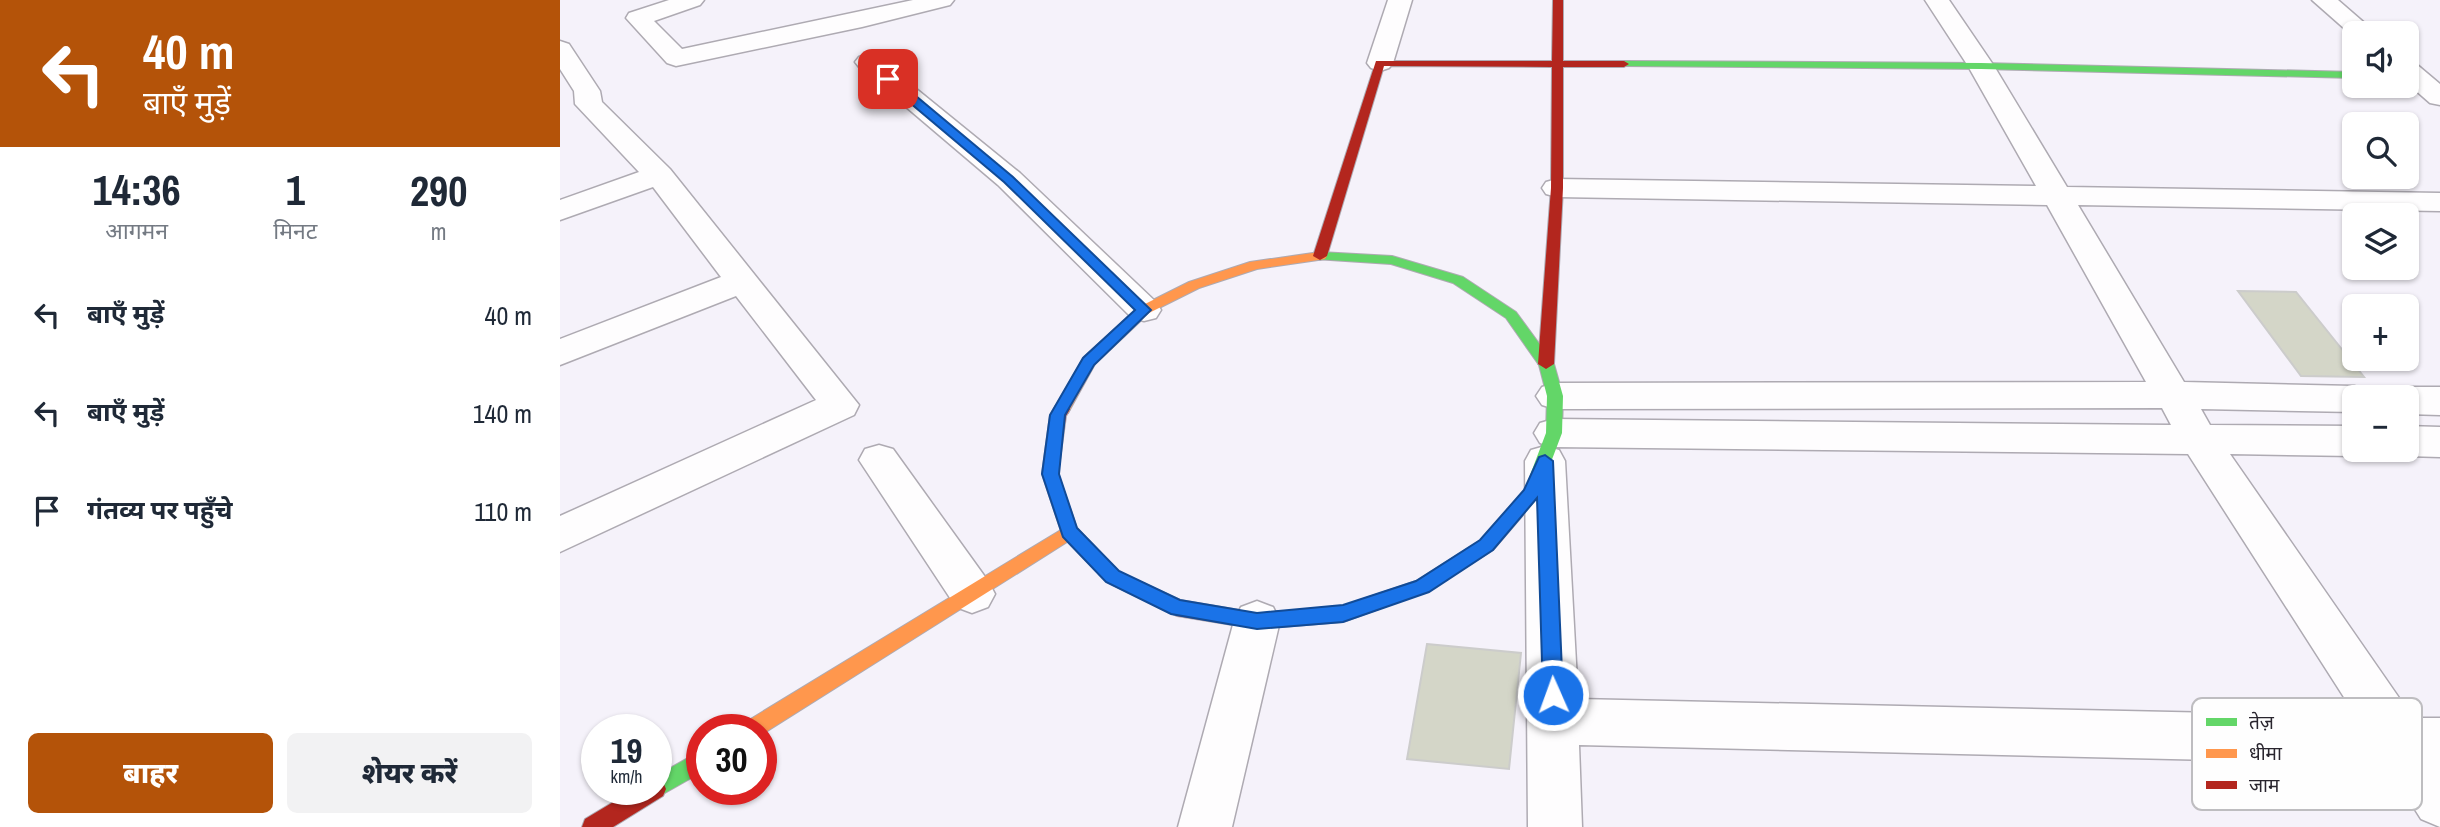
<!DOCTYPE html>
<html lang="hi">
<head>
<meta charset="utf-8">
<style>
	:root { --surface:#fff; --page:#f2f2f3; --text:#1f2937; --muted:#747a83; --accent:#b45309 }
	body { margin:0; font-family:"Archivo Narrow","Noto Sans Devanagari",sans-serif; background:var(--page); color:var(--text); height:100vh; display:flex; flex-direction:column; font-size:26px; white-space:nowrap }
	* { box-sizing:border-box; margin:0 }
	p { font-size:23px; color:var(--muted) }
	.icon { flex:none; width:38px; height:38px; fill:none; stroke:currentColor; stroke-width:2; stroke-linecap:round; stroke-linejoin:round }
	.map { position:relative; flex:1; overflow:hidden }
	.drawer { display:flex; flex-direction:column; background:var(--surface); width:560px }
	.drawer>* { flex:none }
	.hud { background:#b45309; color:#fff; overflow:hidden }
	.fabs { position:absolute; left:1782px; top:21px; display:grid; gap:14px }
	.fabs a { display:grid; place-items:center; width:77px; height:77px; border-radius:10px; background:var(--surface); box-shadow:0 2px 5px #0004; font-size:35px }
	.speed { position:absolute; left:21px; top:714px; display:flex; gap:14px; font-size:35px; font-weight:700; text-align:center }
	.speed>* { display:grid; place-content:center; width:91px; height:91px; border-radius:50%; background:var(--surface); box-shadow:0 2px 5px #0004; line-height:1 }
	.speed small { font-size:18px; font-weight:400 }
	.speed .limit { border:10px solid #d22; background:#fff; color:#111 }
	.pin { position:absolute; display:grid; place-items:center; width:60px; height:60px; color:#fff; margin:-30px; border-radius:14px; box-shadow:0 4px 10px #0006 }
	.me { position:absolute; width:77px; margin:-38px; rotate:358deg; stroke-linejoin:round; filter:drop-shadow(0 0 5px #0008) }
	.turn { display:flex; align-items:center; gap:24px; height:147px; padding:0 28px; font-size:32px }
	.turn .icon { width:91px; height:91px; stroke-width:2.5 }
	.turn b { display:block; font-size:49px; line-height:60px }
	.eta { display:flex; justify-content:space-evenly; align-items:center; height:119px; text-align:center }
	.eta b { font-size:42px; font-weight:800; line-height:49px }
	.button { display:flex; gap:14px; margin-top:auto; padding:14px 28px }
	.button a { flex:1; height:80px; border-radius:10px; background:var(--accent); color:#fff; font-size:28px; font-weight:800; line-height:80px; text-align:center }
	.button a+a { background:var(--page); color:var(--text) }
	ul { padding:0; list-style:none }
	li { display:flex; align-items:center; gap:21px; height:98px; padding:0 28px }
	li div { flex:1 }
	li b { display:block; font-size:26px }
	li em { font-style:normal }
	main { display:flex; flex:1; min-height:0 }
	.map>svg:first-child { display:block }
	.building { fill:#d4d6c8; stroke:#cccccb; stroke-width:2 }
	.lines { fill:none; stroke-linecap:round; stroke-linejoin:round }
	.street-casing { stroke:#aeaab2; stroke-width:3 }
	.fast-casing { stroke:#aeaab2; stroke-width:2 }
	.slow-casing { stroke:#aeaab2; stroke-width:2 }
	.jam-casing { stroke:#aeaab2; stroke-width:2 }
	.street { fill:#fefdfe; fill-rule:evenodd }
	.fast { fill:#63d668; fill-rule:evenodd }
	.slow { fill:#ff974d; fill-rule:evenodd }
	.jam { fill:#b3261e; fill-rule:evenodd }
	.route { fill:#1a73e8; stroke:#114b97; stroke-width:2 }
	.key { fill:#fefefe; stroke:#bebdc0; stroke-width:2 }
	.key-label { font-size:19px; fill:#29252e }
</style>
</head>
<body>
<main>
<section class="drawer">
<div class="hud">
<div class="turn"><svg class="icon" aria-label="left" viewBox="0 0 24 24"><path d="M17 20v-9H6M10 6l-5 5 5 5"/></svg><div><b>40 m</b>बाएँ मुड़ें</div></div>
</div>
<div class="eta">
<div><b>14:36</b><p>आगमन</p></div>
<div><b>1</b><p>मिनट</p></div>
<div><b>290</b><p>m</p></div>
</div>
<ul>
<li><svg class="icon" aria-label="left" viewBox="0 0 24 24"><path d="M17 20v-9H6M10 6l-5 5 5 5"/></svg><div><b>बाएँ मुड़ें</b></div><em>40 m</em></li>
<li><svg class="icon" aria-label="left" viewBox="0 0 24 24"><path d="M17 20v-9H6M10 6l-5 5 5 5"/></svg><div><b>बाएँ मुड़ें</b></div><em>140 m</em></li>
<li><svg class="icon" aria-label="arrive" viewBox="0 0 24 24"><path d="M6 21V4h12l-3 4 3 4H6"/></svg><div><b>गंतव्य पर पहुँचे</b></div><em>110 m</em></li>
</ul>
<div class="button"><a>बाहर</a><a>शेयर करें</a></div>
</section>
<div class="map">
<svg width="1880" height="827" viewBox="0 0 1880 827">
	<rect width="100%" height="100%" fill="#f5f2fa"/>
	<path class="building" d="M1678,291l58,1 68,85 -63,-1z
		M867,644l94,9 -12,116 -102,-10z"/>
	<g class="lines">
		<g class="street-casing">
			<path id="street" d="M109,0h35l-4,5 -46,16 28,28 231,-49h41l-4,5 -88,22 -186,39 -9,-3 -41,-45 3,-5z
				M828,0h24l-19,63 -4,5 -9,3 -9,-3 -4,-5z
				M1365,0h24l45,66 73,121 373,6v18l-362,-6 106,177 170,4 13,3 5,8h-18v15l-153,-3 9,16 144,1v24h15l-15,6 -124,-2 183,264h27v109l-19,-8 -35,-55 -807,-19 3,82h-54l-3,-366 6,-11 14,-4 14,4 6,11 13,238 778,17 -168,-262 -634,-7 -14,-4 -6,-10 6,-10 14,-4 617,6 -9,-17 -607,1 -13,-4 -6,-9 6,-9 13,-4 591,-1 -99,-177 -490,-8 -11,-3 -4,-6 4,-6 11,-3 479,7 -68,-120z
				M1752,0h26l38,33h-22v4z
				M0,41l9,3 31,47 2,11 68,67 189,236 -5,10 -294,137v-36l256,-116 -80,-104 -176,69v-26l161,-62 -68,-90 -93,33v-20l79,-28 -64,-68 -1,-13 -14,-22z
				M308,54l9,3 143,116 136,129 5,8 -5,8 -12,3 -12,-3 -134,-133 -139,-118 -4,-5 4,-5z
				M1846,61l9,2 25,21v21l-10,-2 -24,-21z
				M1846,387h34v28l-34,-1v-17h-17l4,-7z
				M1846,426l34,1v30l-34,-1 -14,-5 14,-1z
				M319,445l14,4 95,132 7,13 -7,13 -16,6 -16,-6 -97,-147 6,-11z
				M697,601l16,6 7,14 -48,206h-54l56,-206 7,-14z"/>
		</g>
		<g class="fast-casing">
			<path id="fast" d="M1064,61l357,2 373,9v6l-373,-9 -361,-3 -1,-2z
				M760,252l72,4 71,21 53,35 38,52 9,32 -1,37 -25,66 -44,51 -65,41 -85,31 -62,5 -7,-2 -2,-6 2,-6 69,-7 73,-25 65,-41 43,-49 22,-58 1,-37 -8,-31 -33,-47 -53,-35 -62,-19 -76,-5 -2,-3z
				M142,750v22l-46,26 -8,-3 -2,-6h10v-13z"/>
		</g>
		<g class="slow-casing">
			<path id="slow" d="M760,252l7,4 -2,3 -68,10 -58,19 -50,25 -54,51 -27,49h-12l-2,-4 30,-52 55,-50 50,-25 61,-20z
				M509,525l6,2 3,5 -3,5 -314,198v-5h-20l3,-7z"/>
		</g>
		<g class="jam-casing">
			<path id="jam" d="M993,0h10v61h61l5,3 -5,3h-61v121l-9,176 -8,5 -8,-5 13,-176 1,-121 -168,-1 -57,190 -7,4 -7,-4 63,-195h176z
				M502,403l8,6 -4,7 -8,58 19,54 42,44 61,28 77,13 24,-2 7,2 2,6 -2,6 -31,4 -80,-13 -70,-34 -44,-45 -21,-63 8,-59 6,-10z
				M96,779l7,3 3,7 -3,7 -50,31h-31l3,-8 50,-30h21z"/>
		</g>
		<use href="#street" class="street"/>
		<use href="#fast" class="fast"/>
		<use href="#slow" class="slow"/>
		<use href="#jam" class="jam"/>
	</g>
	<path class="route" d="M324,76h8l121,101 138,133 -57,55 -29,50 -6,59 18,54 42,43 61,29 77,13 86,-8 73,-24 64,-41 44,-50 15,-33 6,-2 8,6 10,234 -3,7 -7,2 -7,-2 -3,-7 -6,-197 -44,52 -64,42 -86,30 -86,7 -86,-15 -65,-32 -43,-45 -21,-63 8,-59 33,-57 52,-48 -131,-128 -120,-101z"/>
	<rect x="1632" y="698" width="230" height="112" rx="10" class="key"/>
	<rect x="1646" y="718" width="31" height="8" fill="#63d668"/>
	<rect x="1646" y="749" width="31" height="9" fill="#ff974d"/>
	<rect x="1646" y="781" width="31" height="8" fill="#b3261e"/>
	<g class="key-label">
		<text x="1689" y="729">तेज़</text>
		<text x="1689" y="760">धीमा</text>
		<text x="1689" y="792">जाम</text>
	</g>
</svg>
<div class="fabs">
<a><svg class="icon" aria-label="sound" viewBox="0 0 24 24"><path d="M4 9h4l5-4v14l-5-4H4zM17 9q2 3 0 6"/></svg></a>
<a><svg class="icon" aria-label="search" viewBox="0 0 24 24"><circle cx="10" cy="10" r="6"/><path d="M15 15l6 6"/></svg></a>
<a><svg class="icon" aria-label="layers" viewBox="0 0 24 24"><path d="M12 4l9 5-9 5-9-5zM3 14l9 5 9-5"/></svg></a>
<a>+</a>
<a>−</a>
</div>
<div class="speed"><div>19<small>km/h</small></div><div class="limit">30</div></div>
<div class="pin" style="left:328px;top:79px;background:#d93025"><svg class="icon" aria-label="arrive" viewBox="0 0 24 24"><path d="M6 21V4h12l-3 4 3 4H6"/></svg></div>
<svg class="me" style="left:993px;top:695px" viewBox="-20 -20 40 40"><circle r="17" fill="#1a73e8" stroke="#fff" stroke-width="3"/><path d="M0-11L8 9 0 5-8 9z" fill="#fff"/></svg>
</div>
</main>
</body>
</html>
